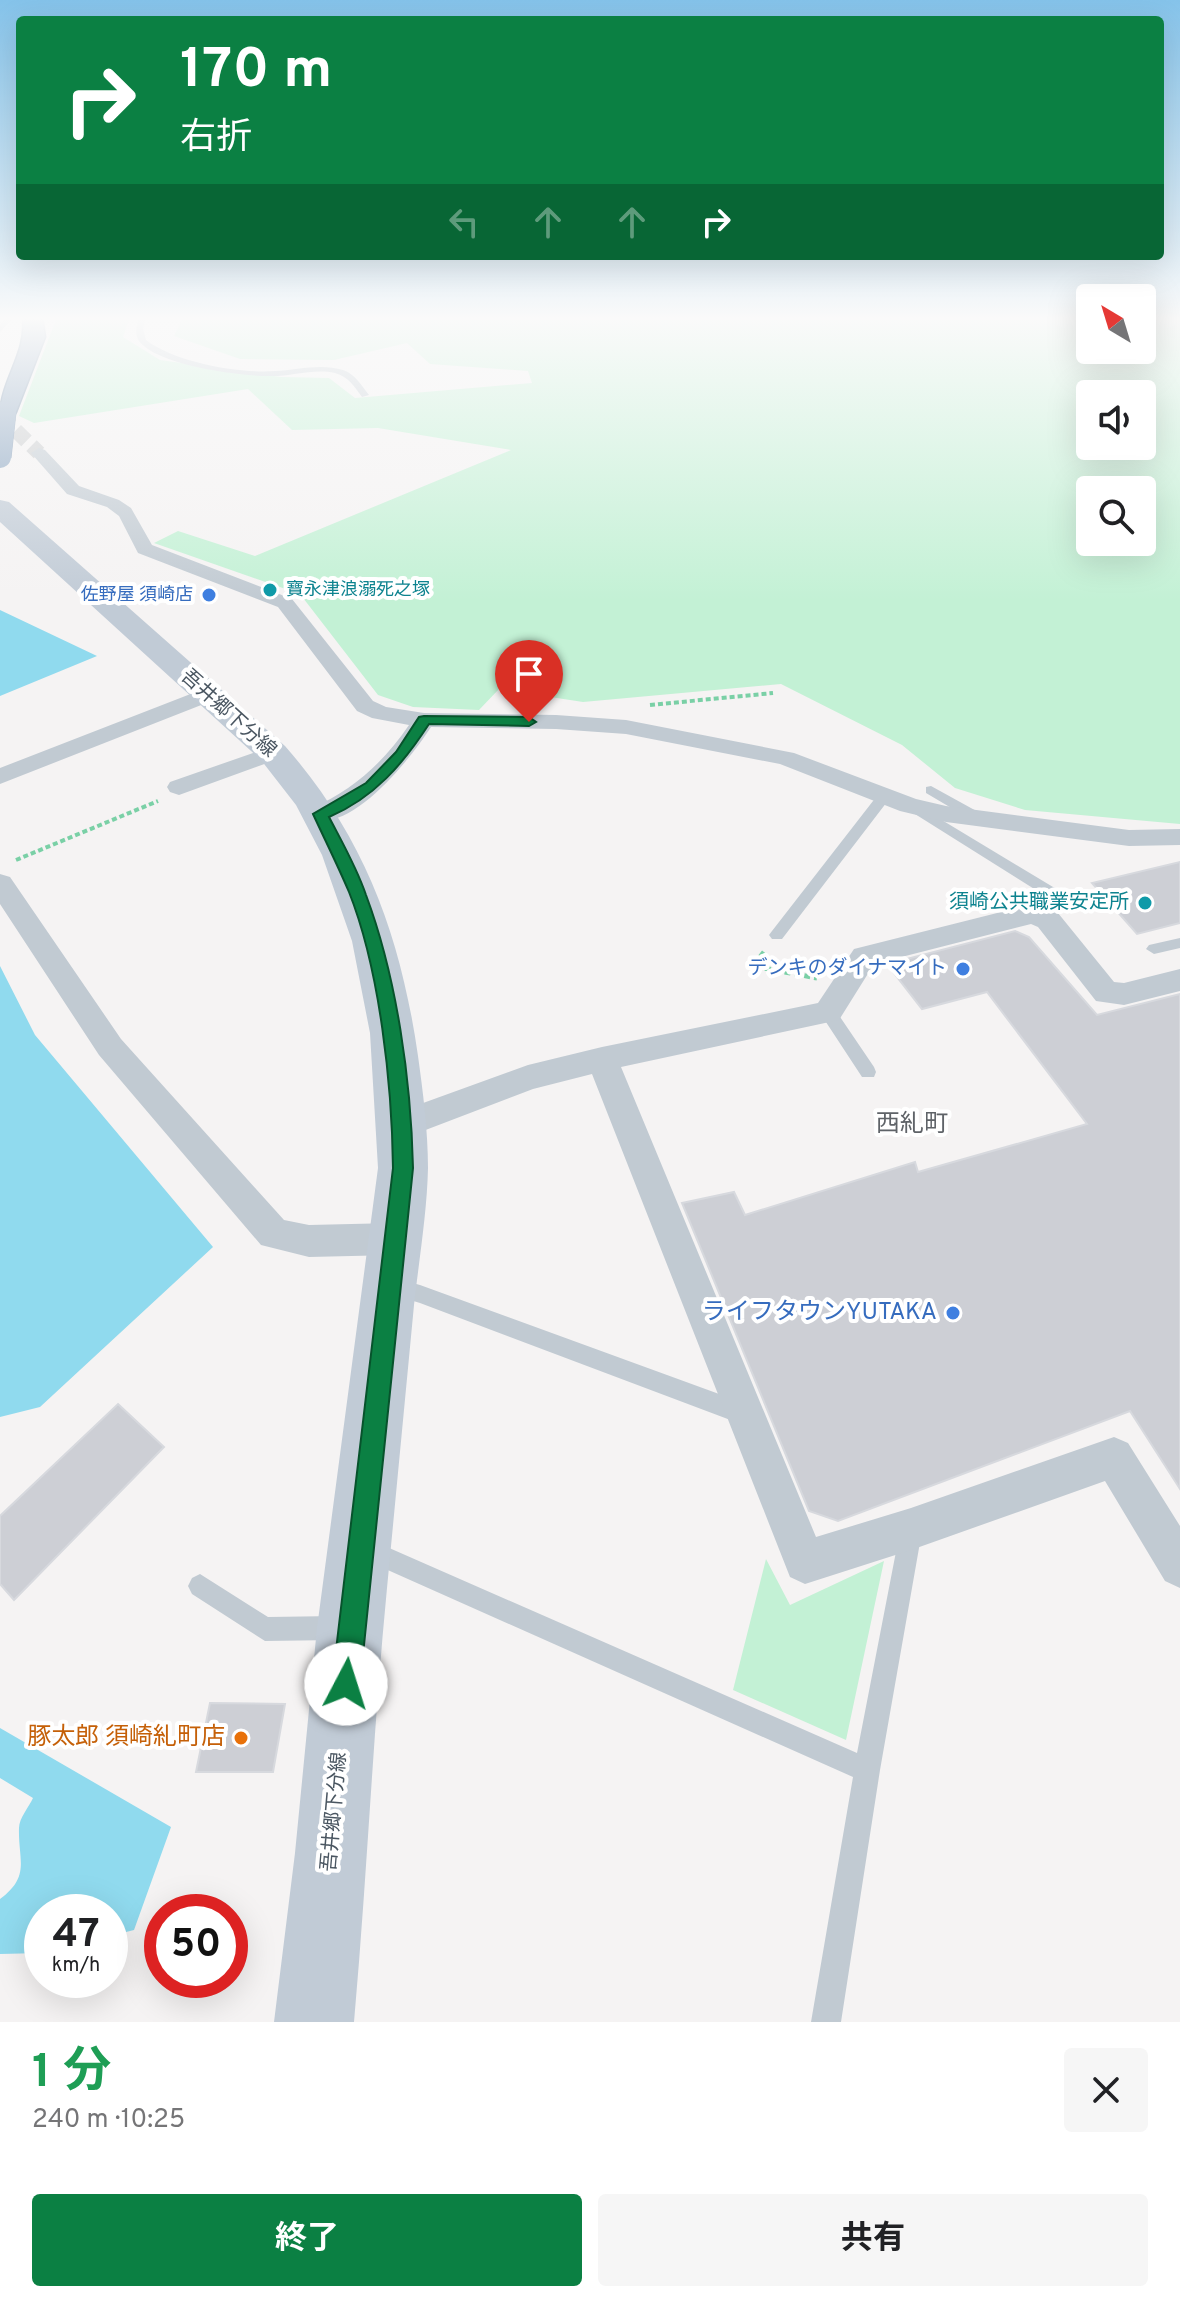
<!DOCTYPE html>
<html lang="ja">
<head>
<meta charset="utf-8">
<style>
	:root { --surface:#fff; --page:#f6f6f6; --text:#202124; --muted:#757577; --accent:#0b8043 }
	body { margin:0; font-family:Overpass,"Noto Sans JP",sans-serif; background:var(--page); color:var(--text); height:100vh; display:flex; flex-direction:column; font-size:30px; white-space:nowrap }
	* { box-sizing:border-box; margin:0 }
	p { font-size:26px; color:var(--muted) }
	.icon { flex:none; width:44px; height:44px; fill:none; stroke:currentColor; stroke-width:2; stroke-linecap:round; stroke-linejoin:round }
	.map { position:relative; height:2022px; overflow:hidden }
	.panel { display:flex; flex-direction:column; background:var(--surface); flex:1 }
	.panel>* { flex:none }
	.top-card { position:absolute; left:16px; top:16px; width:1148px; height:244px; border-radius:8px; box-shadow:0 8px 32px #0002; background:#0b8043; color:#fff; overflow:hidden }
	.needle { width:52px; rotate:322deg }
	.tools { position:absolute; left:1076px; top:284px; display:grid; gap:16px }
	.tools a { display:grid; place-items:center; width:80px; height:80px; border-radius:8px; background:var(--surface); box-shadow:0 8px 32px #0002; font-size:40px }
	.speed { position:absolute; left:24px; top:1894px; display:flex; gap:16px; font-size:40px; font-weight:700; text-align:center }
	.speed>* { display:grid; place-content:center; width:104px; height:104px; border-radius:50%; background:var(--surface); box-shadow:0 8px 32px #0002; line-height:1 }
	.speed small { font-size:20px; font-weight:400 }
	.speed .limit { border:12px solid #d22; background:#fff; color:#111 }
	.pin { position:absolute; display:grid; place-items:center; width:68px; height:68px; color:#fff; margin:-82px -34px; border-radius:50% 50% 50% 0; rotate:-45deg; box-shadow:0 0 8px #0007 }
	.pin .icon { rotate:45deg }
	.me { position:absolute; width:88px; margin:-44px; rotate:5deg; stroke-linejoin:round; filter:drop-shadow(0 0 6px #0008) }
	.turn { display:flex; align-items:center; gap:28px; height:168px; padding:0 32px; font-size:36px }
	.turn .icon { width:104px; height:104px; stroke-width:2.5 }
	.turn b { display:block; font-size:56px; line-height:68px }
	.lanes { display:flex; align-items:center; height:76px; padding:0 32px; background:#0003; justify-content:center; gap:40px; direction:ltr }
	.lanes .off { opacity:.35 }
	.round { display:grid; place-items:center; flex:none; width:84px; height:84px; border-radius:8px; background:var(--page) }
	.summary { display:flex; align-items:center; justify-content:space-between; height:136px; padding:0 32px }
	h1 { font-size:48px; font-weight:700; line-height:60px; color:#1e9e55 }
	.cta { display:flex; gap:16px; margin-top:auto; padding:16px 32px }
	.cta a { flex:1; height:92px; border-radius:8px; background:var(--accent); color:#fff; font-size:32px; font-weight:700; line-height:92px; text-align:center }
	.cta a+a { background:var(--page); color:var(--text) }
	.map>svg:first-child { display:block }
	.green { fill:#c3f1d5; fill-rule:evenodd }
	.water { fill:#90daee }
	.building { fill:#cdcfd5; stroke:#d7d9de; stroke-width:2 }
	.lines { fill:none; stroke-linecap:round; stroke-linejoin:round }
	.street-tunnel { stroke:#caccce; stroke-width:15; stroke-dasharray:15 7; stroke-linecap:butt }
	.highway-casing { stroke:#7690ad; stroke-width:3 }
	.path-far1 { stroke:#7ad0a6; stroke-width:4; stroke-dasharray:5 3; stroke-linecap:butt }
	.path { stroke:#7ad0a6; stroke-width:5; stroke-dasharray:6 4; stroke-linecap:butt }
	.lane { fill:#c1cad2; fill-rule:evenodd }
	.street { fill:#c1cad2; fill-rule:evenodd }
	.secondary { fill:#c1cbd6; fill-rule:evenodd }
	.highway { fill:#8ba5c1; fill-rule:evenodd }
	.highway-bridge-casing { stroke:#7690ad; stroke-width:23; stroke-linecap:butt }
	.highway-bridge { stroke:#8ba5c1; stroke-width:22 }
	.route { fill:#0b8043; stroke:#07532c; stroke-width:2 }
	.culture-dot { fill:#0f9aa8; stroke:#fff; stroke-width:3 }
	.shop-dot { fill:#3f7fe0; stroke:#fff; stroke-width:3 }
	.food-dot { fill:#e8710a; stroke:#fff; stroke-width:3 }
	.labels { text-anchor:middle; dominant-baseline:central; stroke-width:8; stroke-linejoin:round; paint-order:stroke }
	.far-culture-label { font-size:18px; fill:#0d838f; stroke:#fff; text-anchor:start }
	.far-shop-label { font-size:18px; fill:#366cbe; stroke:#fff; text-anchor:end }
	.street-label { font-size:20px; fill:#4a5661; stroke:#fff }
	.culture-label { font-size:20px; fill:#0d838f; stroke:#fff; text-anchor:end }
	.shop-label { font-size:20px; fill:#366cbe; stroke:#fff; text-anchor:end }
	.quarter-label { font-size:24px; fill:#5f6368; stroke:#fff }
	.near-shop-label { font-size:24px; fill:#366cbe; stroke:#fff; text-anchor:end }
	.near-food-label { font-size:24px; fill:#c56008; stroke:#fff; text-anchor:end }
</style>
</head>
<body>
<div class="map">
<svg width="1180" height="2022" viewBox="0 0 1180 2022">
	<rect width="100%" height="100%" fill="#f5f3f3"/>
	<path class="green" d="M57,317h73l-7,20 37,23 121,17 48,1 26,20 177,-15 -4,-12 -98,-7 -23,-21 -73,17 -94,-1 -66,-23 9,-19h907v33h52v-33h38v507l-155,-14 -70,-22 -53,-43 -121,-61 -198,18 -84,-13 -20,21 -66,-3 -35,-12 -78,-101 -146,-51 24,-12 77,25 256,-106 -133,-22 -86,2 -44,-41 -214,34 -15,-7zM1090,394h52v52h-52zM1090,490h52v52h-52z
		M766,1559l24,46 94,-44 -38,179 -113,-50z"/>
	<path class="water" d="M0,610l97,46 -97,40z
		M0,966l35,69 178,212 -173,160 -40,10z
		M0,1728l171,99 -37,103 -24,6v-24h-68v41l-42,1v-55c31,-23 18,-39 19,-71 0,-10 10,-21 14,-30l-33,-20z"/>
	<path class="building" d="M1180,862v61l-43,11 -45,-51z
		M1015,931l14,6 68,78 83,-21v495l-50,-78 -292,110 -29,-10 -127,-308 52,-11 11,23 170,-53 3,10 169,-48 -100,-132 -65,17 -35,-45z
		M118,1404l46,43 -150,153 -14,-16v-68z
		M210,1703l75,1 -12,68h-77z"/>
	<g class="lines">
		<path class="street-tunnel" d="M0,415l39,38"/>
		<g class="highway-casing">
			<path id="highway" d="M42,317l3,20 -29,75 -3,5 -13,1c0,-38 27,-63 23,-100z"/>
		</g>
		<path class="path-far1" d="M650,705l123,-12
			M16,860l142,-59"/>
		<path class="path" d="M764,952l-11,14 64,12"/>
		<path class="lane" d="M7,317h7l-14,15v-7z
			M139,317h7l-3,12 3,11c28,22 94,34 129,31 22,-1 46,-8 68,-1 12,4 18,15 26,25l-7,2c-8,-11 -13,-20 -27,-24 -22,-5 -45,4 -67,3 -30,0 -111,-11 -129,-35 -5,-8 -2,-16 0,-24z
			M931,786l49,27 2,3 -7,4 -5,-1 -44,-26v-6z
			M885,791l5,1v6l-108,141h-10l-3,-4 3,-4 108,-139z
			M912,802l146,88 6,12c-7,11 -23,19 -36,16l-2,-4 2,-4 20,-7 -1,-6 -140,-88 -2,-3z
			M1180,938v10l-26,6 -8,-5 3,-4z
			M828,1006l6,2 40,59 2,5 -2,5h-12l-40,-61 -2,-4z
			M394,1278l26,7 321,117 7,4 4,7 -4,7 -7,4 -321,-121 -33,-10 -3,-6 3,-6z
			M911,1520l8,3 3,8 -42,239 -39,252h-30l42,-245 -490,-218 -3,-8 3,-8 8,-3 486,213 43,-222 3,-8z
			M200,1574l68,43 69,-1 8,4 4,8 -4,8 -8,4 -72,1 -73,-47 -4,-8 4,-8z"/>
		<path class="street" d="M39,448l6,2 34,36 40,14 12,8 21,37 140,54 81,102 13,6 38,6 132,2 70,5 168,33 122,46 30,7 183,24 51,-1v16l-51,1 -183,-24 -46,-11 -120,-47 -154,-30 -70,-5 -125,-2c-20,31 -77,104 -119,93l-4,-6 4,-6c41,-18 72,-46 97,-83l-37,-7 -15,-7 -79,-104 -140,-54 -19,-37 -12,-9 -40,-13 -36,-41z
			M206,688l8,2 3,5 -3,5 -214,84v-16z
			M273,746l8,2 4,5 -4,5 -102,37 -9,-3 -3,-5 3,-5z
			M0,874l10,3 111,162 163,181 25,5 85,-2 13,5 5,11 -5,11 -13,5 -85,2 -48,-12 -162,-190 -99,-151z
			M1033,904l25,9 56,69 10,1 56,-14v22l-56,14 -28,-4 -58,-74 -7,-3 -157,40 -35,56 -218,47 195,470 95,-29 203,-71 14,6 52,83v62l-15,-7 -60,-100 -194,69 -106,34 -15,-7 -198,-503 -59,15 -131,50 -12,-4 -4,-10 4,-10 138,-50 74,-18 216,-44 36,-54z"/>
		<path class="secondary" d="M0,500l9,2 276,244c80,91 116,191 133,310 5,36 10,75 10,112 -1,45 -9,92 -14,137 -9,95 -18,189 -27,283 -14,144 -20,289 -33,434h-80l21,-169 22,-225 61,-460 -8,-135 -18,-92 -30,-86 -26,-50 -35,-45 -261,-238z"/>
		<use href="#highway" class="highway"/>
		<g class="highway-bridge-casing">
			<path id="highway-bridge" d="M0,457l5,-45"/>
		</g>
		<use href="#highway-bridge" class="highway-bridge"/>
	</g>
	<linearGradient id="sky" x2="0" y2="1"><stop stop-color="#85c3ea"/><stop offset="0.53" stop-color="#fafafa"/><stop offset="1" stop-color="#fafafa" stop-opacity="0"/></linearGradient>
	<rect width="1180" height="601" fill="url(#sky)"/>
	<path class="route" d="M424,716l105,1 7,5 -7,4 -100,-2c-26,40 -55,74 -100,93 13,25 28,51 37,78 31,83 45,185 47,273l-53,516 -4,10 -10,4 -10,-4 -4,-10 61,-516c-1,-83 -13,-198 -44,-276 -11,-26 -24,-52 -36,-78l53,-31 30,-31 23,-35z"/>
	<g class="culture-dot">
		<circle cx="270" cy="590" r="8"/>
		<circle cx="1145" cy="903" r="8"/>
	</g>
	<g class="shop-dot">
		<circle cx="209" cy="595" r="8"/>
		<circle cx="963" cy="969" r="8"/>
		<circle cx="953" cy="1313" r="8"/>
	</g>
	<circle class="food-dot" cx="241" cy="1738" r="8"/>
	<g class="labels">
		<g class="far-culture-label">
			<text x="286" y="590">寶永津浪溺死之塚</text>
		</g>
		<g class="far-shop-label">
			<text x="193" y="595">佐野屋 須崎店</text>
		</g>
		<g class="street-label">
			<text transform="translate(228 714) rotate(42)">吾井郷下分線</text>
			<text transform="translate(335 1812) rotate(-85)">吾井郷下分線</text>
		</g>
		<g class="culture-label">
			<text x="1129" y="903">須崎公共職業安定所</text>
		</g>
		<g class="shop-label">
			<text x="947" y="969">デンキのダイナマイト</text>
		</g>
		<g class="quarter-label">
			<text x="912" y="1125">西糺町</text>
		</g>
		<g class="near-shop-label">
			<text x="937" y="1313">ライフタウンYUTAKA</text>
		</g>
		<g class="near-food-label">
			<text x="225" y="1738">豚太郎 須崎糺町店</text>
		</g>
	</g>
</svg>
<div class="tools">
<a><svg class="needle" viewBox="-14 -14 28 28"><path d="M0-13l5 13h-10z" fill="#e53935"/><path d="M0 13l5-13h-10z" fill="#757577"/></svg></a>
<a><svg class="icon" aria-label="sound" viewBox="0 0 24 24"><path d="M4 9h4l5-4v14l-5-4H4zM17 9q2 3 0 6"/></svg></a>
<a><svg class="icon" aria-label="search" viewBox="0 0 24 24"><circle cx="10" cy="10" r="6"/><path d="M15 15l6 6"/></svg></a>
</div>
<div class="speed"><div>47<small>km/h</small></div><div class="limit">50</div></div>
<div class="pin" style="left:529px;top:722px;background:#d93025"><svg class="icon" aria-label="arrive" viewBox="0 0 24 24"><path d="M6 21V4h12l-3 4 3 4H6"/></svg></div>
<svg class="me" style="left:346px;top:1684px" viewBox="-20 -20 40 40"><circle r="19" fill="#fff"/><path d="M0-13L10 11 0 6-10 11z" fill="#0b8043"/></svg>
<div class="top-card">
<div class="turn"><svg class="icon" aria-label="right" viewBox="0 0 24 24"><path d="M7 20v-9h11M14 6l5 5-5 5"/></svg><div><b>170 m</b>右折</div></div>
<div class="lanes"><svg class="icon off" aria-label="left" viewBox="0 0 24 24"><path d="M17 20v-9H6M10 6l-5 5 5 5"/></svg><svg class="icon off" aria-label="ahead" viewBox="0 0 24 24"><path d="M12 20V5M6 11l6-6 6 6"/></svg><svg class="icon off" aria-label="ahead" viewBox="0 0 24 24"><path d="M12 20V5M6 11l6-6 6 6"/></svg><svg class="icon" aria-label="right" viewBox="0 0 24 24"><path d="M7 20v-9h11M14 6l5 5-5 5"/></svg></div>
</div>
</div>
<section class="panel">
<div class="summary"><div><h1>1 分</h1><p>240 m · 10:25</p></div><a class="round"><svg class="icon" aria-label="close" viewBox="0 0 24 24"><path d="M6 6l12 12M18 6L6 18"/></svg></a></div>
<div class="cta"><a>終了</a><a>共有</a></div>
</section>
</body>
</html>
